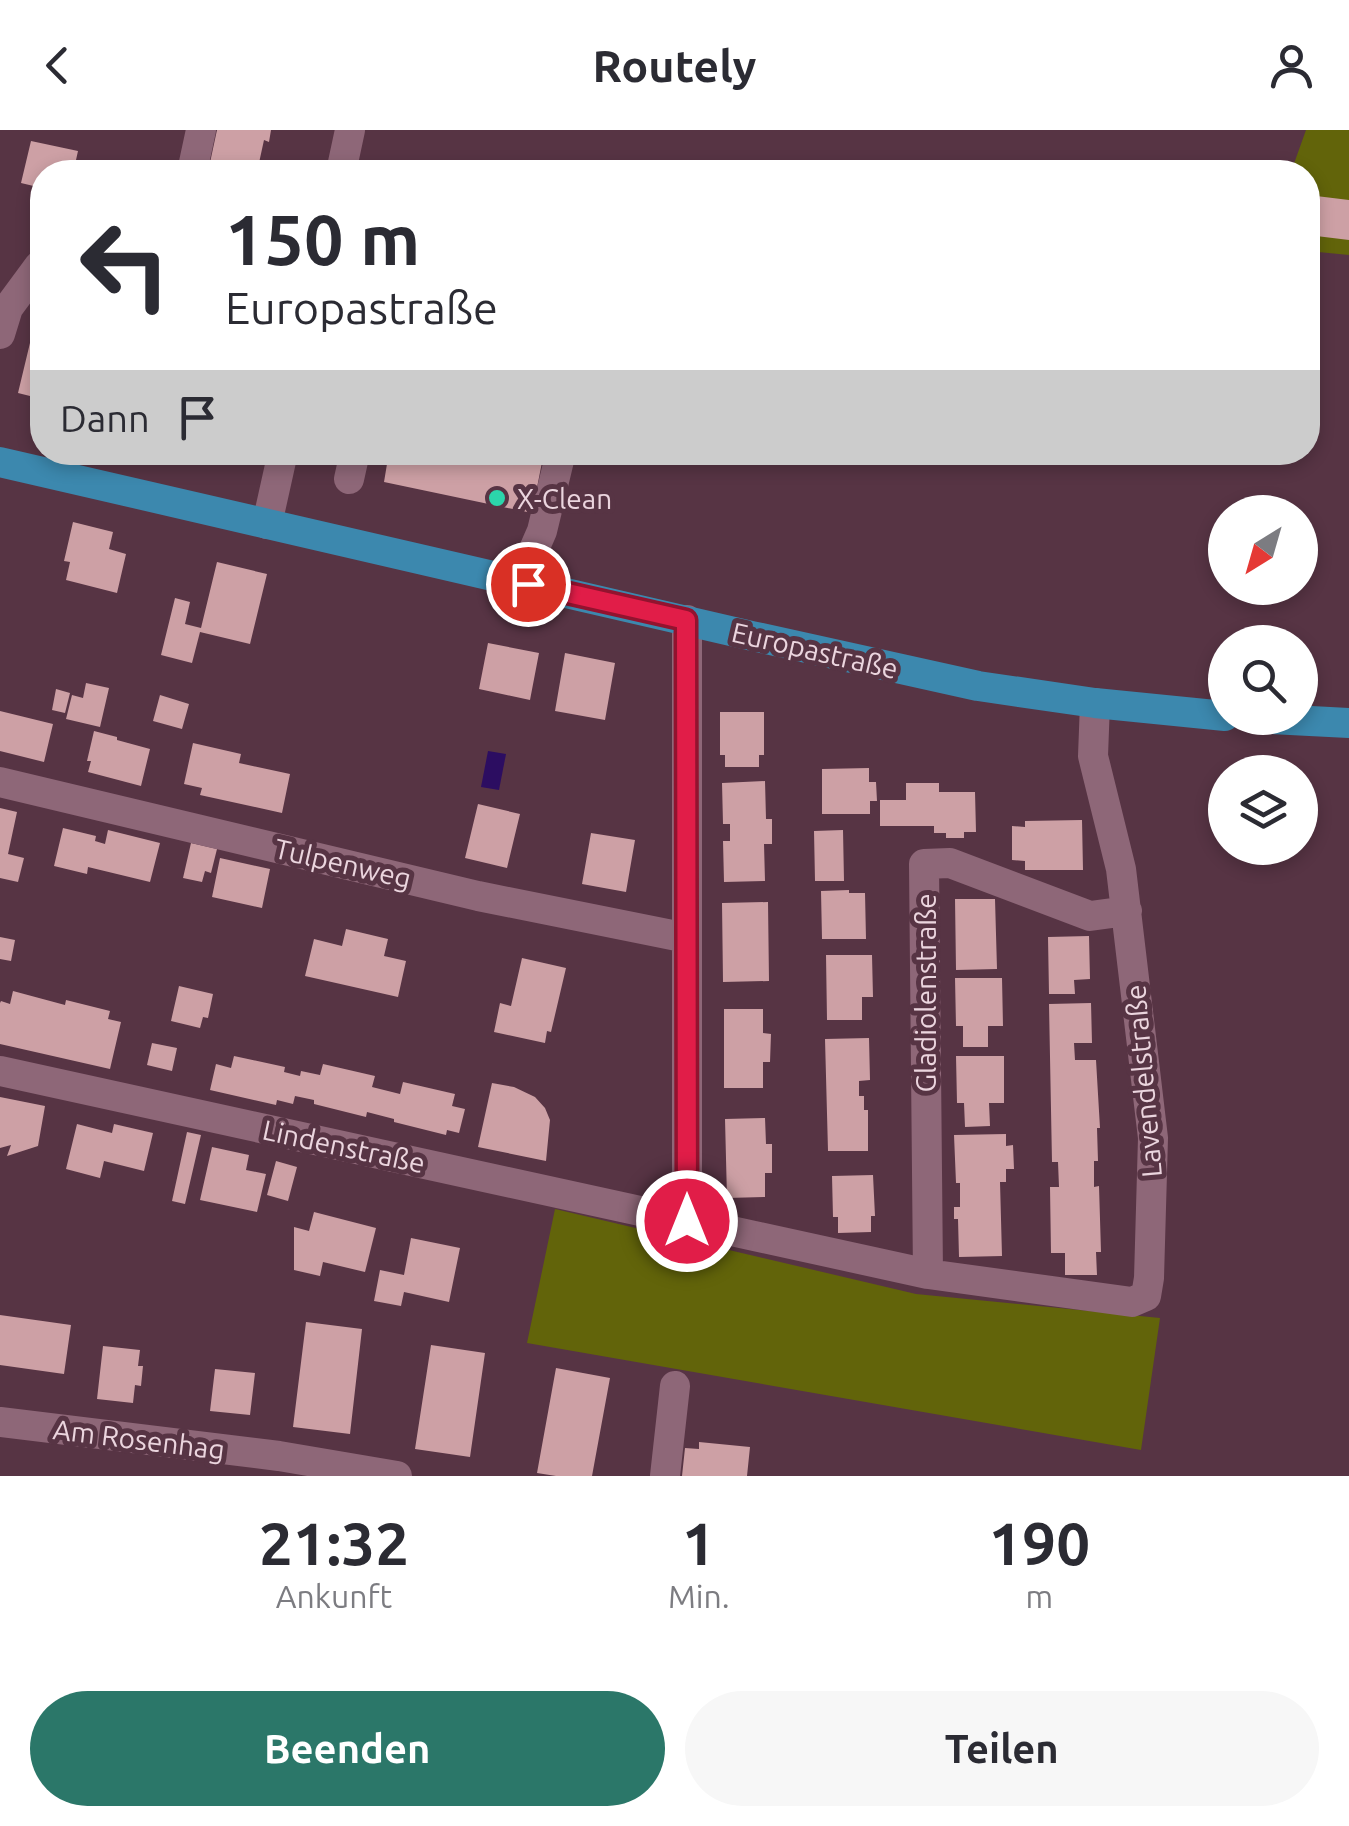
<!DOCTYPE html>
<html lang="de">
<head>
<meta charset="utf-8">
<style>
	:root { --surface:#fff; --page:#f7f7f7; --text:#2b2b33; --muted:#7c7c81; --accent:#2b7769 }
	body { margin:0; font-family:Ubuntu,sans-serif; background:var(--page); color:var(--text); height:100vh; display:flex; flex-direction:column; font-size:38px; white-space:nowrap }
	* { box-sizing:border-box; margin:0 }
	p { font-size:32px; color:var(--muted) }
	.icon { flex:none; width:55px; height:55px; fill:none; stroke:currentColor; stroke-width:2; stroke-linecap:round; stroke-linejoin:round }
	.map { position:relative; height:1346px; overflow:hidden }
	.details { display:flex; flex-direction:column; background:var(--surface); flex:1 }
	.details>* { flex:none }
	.top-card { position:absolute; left:30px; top:30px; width:1290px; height:305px; border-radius:40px; box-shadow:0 5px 15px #0003; background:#fff; color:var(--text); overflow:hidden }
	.needle { width:65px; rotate:217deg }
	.fabs { position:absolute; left:1208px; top:365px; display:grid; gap:20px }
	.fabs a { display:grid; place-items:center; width:110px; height:110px; border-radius:50%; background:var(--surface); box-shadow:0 5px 15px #0003; font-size:50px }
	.pin { position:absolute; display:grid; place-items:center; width:85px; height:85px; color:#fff; margin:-42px; border:5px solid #fff; border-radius:50%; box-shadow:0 2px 10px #0007 }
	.me { position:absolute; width:110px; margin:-55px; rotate:0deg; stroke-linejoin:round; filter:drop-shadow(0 0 8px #0008) }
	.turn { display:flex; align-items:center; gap:35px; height:210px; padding:0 30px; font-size:45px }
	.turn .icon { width:130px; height:130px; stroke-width:2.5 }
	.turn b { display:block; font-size:70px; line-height:85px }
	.then { display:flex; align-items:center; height:95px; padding:0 30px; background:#0003; gap:20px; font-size:38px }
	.eta { display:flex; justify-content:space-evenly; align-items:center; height:170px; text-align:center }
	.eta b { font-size:60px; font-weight:700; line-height:70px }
	.primary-button { display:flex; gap:20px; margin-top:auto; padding:20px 30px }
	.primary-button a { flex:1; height:115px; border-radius:60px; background:var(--accent); color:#fff; font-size:40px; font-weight:700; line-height:115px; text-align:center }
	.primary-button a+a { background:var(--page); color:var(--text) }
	header { display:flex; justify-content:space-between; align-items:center; height:130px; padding:0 30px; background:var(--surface); font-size:45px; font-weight:700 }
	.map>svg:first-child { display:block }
	.green { fill:#62640a }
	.water { fill:#2c0d61 }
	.building { fill:#cda0a5 }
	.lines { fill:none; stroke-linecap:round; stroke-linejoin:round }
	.minor { stroke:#8e6778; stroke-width:30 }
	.major { stroke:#3c88ae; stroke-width:30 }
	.route-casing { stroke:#92132f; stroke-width:25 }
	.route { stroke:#e11d48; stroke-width:18 }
	.poi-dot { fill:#2cd5ab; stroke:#573444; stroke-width:4 }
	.labels { text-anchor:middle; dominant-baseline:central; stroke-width:10; stroke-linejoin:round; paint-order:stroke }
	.poi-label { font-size:28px; fill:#ebd5de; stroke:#573444; text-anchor:start }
	.street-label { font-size:28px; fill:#ebd5de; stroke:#573444 }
</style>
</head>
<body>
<header><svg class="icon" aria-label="back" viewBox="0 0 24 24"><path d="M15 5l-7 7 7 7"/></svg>Routely<svg class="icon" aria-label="person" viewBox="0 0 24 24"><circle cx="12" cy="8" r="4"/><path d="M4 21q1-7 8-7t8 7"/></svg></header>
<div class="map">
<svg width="1349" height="1346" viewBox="0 0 1349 1346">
	<rect width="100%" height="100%" fill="#573444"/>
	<path class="green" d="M1306,0h43v125l-41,-4v-79h-17z
		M555,1079l361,85 244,24 -19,132 -614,-107z"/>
	<path class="water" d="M488,621l18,3 -7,36 -18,-3z"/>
	<path class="building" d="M217,0h54l-2,12 -5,-2 -7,32h-49z
		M31,11l47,10 -4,18 -9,-2 -1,5h-22v16l-21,-5z
		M1308,65l41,5v40l-41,-5z
		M41,167h1v102l-24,-6z
		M389,322h155l-12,61 -148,-31z
		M73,392l40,10 -4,17 17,5 -9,39 -51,-13 4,-18 -6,-1z
		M217,432l50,12 -17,70 -50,-12 -8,31 -31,-8 14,-57 15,4 -5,22 16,4z
		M488,513l51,10 -9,47 -51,-11z
		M565,523l50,10 -10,57 -50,-9z
		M86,553l23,5 -9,39 -34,-8 6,-24 11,3z
		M56,559l14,4 -5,20 -13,-3z
		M160,565l29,9 -7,25 -29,-8z
		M0,581l53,13 -9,38 -44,-11z
		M720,582h44v43h-5v12h-34v-12h-5z
		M94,601l23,6v3l33,9 -9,37 -53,-14 3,-11h-4z
		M193,613l48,11 -2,9 51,11 -8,39 -82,-18 2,-7 -18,-4z
		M869,638v14h7l1,19h-7v13h-48v-45z
		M765,651l1,38h6v25h-8l1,37 -41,1 -1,-41h7v-17h-7l-1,-41z
		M906,653h33v9h36l1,40h-12v6h-18v-5h-12v-7h-54v-26h26z
		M478,674l42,10 -13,54 -42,-10z
		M0,678l17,4 -9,42 16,4 -6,24 -18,-4z
		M1082,690l1,50h-58v-9l-13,-1v-34l13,1v-6z
		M63,698l33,8 -1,5 10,3 3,-14 52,13 -10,39 -62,-15 -1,7 -33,-8z
		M843,700l1,51h-29l-1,-50z
		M591,703l44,7 -9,52 -44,-8z
		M191,713l26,6 -6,24 -6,-2 -3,11 -19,-4z
		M220,728l50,11 -8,39 -50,-11z
		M849,760v3h16l1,46h-44l-1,-48z
		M955,769h40l2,70 -41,1z
		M768,772l1,79 -46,1 -1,-79z
		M346,799l42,10 -4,17 22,5 -8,36 -93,-21 9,-37 28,7z
		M1089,806l1,43 -16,1 1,14h-26l-1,-57z
		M0,807l15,3 -4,21 -11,-2z
		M826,825h46l1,42h-11v23h-35z
		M522,828l44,10 -15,64 -4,-1 -2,12 -51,-11 6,-29 11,3z
		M955,848h47l1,48h-15v21h-25v-21h-7z
		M179,856l34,8 -5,24 -5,-1 -3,11 -29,-7z
		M13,861l52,14 1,-5 44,11 -2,8 13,3 -11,47 -110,-25v-41l1,-2 9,3z
		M1091,873l1,40h-18l1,17h21l4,68h-3l1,33h-4v26l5,-1 2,66h-5l1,23h-32v-22h-14l-1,-66h9l-1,-25h-6l-3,-158z
		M724,879h39v24l8,1 -1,28h-7v26h-39z
		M869,908l1,42 -11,1v15h5v14h4v41h-40l-3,-112z
		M152,913l25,5 -5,23 -25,-6z
		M234,926l51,11 -1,5 16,4 1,-5 19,4 3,-11 52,12 -3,11 28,7 3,-12 52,12 -3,12 13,3 -6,24 -12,-3 -1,5 -52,-13v-3l-27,-7 -1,5 -52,-13v-4l-19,-4 -2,8 -16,-4 -1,5 -66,-15 6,-26 15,4z
		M956,926h48v47h-15l1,23 -25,1 -1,-24h-7z
		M492,953l22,4 21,10 10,11 5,12 -4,41 -68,-14z
		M0,967l45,9 -7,40 -31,10 4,-11 -11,3z
		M765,988l1,26h6v29h-7v24l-38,1 -2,-79z
		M77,994l35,9 2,-9 39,9 -9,38 -40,-10 -4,17 -34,-9z
		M187,1002l14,3 -16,69 -13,-3z
		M1006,1004v12l7,-1 1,24h-8v13h-6l2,74 -43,1 -1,-38h-4v-12h6v-24h-4l-2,-48z
		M212,1017l37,8 -3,15 20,4 -9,38 -57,-12z
		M276,1031l21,6 -9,34 -21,-6z
		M873,1045l2,41h-4v16l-33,1v-16h-5l-1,-41z
		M314,1082l62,16 -11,44 -42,-10 -3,14 -26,-6v-43l15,4z
		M411,1108l49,10 -11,54 -45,-10 -3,14 -27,-5 6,-31 24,5z
		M0,1185l71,10 -7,49 -64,-9z
		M306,1192l56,7 -12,105 -57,-7z
		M431,1215l54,8 -15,104 -55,-8z
		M103,1216l37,4 -2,16h5l-2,20 -6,-1 -2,18 -36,-4z
		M556,1238l54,10 -18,98h-36l-19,-3z
		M215,1239l40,4 -5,42 -40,-4z
		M699,1312l51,5 -3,29h-65l3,-28 14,1z"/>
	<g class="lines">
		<path class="minor" d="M192,42l9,-42
			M341,42l9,-42
			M0,204l8,-26 31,-42h3
			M349,349l6,-27
			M267,394l16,-72
			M528,454l7,-37 7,-16 19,-79
			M687,490v601
			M0,652l478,114 209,42
			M0,941l928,203 204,28 14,-6 3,-18 4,-140 -32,-269 -28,-113 2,-53
			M928,1144l-4,-410 26,-1 140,53 37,-5
			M0,1292l279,34 118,20
			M665,1346l10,-90"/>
		<path class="major" d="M0,332l752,174 226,50 117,17 130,13
			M1253,588l96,5"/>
	</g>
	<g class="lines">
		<g class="route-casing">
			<path id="route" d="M528,454l158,36 1,601"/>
		</g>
		<use href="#route" class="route"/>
	</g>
	<circle class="poi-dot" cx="497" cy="368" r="10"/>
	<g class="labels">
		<g class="poi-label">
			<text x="517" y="368">X-Clean</text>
		</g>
		<g class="street-label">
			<text transform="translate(815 520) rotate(13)">Europastraße</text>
			<text transform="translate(343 733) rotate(13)">Tulpenweg</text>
			<text transform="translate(925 863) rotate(-90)">Gladiolenstraße</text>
			<text transform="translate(1143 951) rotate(-95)">Lavendelstraße</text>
			<text transform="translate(344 1016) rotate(12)">Lindenstraße</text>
			<text transform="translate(139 1309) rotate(7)">Am Rosenhag</text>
		</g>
	</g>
</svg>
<div class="fabs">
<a><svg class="needle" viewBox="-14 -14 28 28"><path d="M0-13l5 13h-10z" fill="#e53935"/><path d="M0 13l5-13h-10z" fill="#7c7c81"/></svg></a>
<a><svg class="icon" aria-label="search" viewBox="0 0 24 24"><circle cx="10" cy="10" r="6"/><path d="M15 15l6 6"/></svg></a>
<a><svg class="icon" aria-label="layers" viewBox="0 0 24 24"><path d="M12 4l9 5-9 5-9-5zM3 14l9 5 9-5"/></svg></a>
</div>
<div class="pin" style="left:528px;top:454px;background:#d93025"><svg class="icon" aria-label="arrive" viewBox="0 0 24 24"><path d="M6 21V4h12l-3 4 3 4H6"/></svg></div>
<svg class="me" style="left:687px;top:1091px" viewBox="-20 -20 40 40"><circle r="17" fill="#e11d48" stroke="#fff" stroke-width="3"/><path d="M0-11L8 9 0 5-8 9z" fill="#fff"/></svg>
<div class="top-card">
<div class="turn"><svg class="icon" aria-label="left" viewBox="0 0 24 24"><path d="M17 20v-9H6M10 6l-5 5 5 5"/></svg><div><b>150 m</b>Europastraße</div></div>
<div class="then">Dann<svg class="icon" aria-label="arrive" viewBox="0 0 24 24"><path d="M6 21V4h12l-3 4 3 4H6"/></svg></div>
</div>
</div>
<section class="details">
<div class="eta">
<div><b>21:32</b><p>Ankunft</p></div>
<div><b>1</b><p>Min.</p></div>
<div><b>190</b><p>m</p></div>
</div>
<div class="primary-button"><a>Beenden</a><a>Teilen</a></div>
</section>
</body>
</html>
